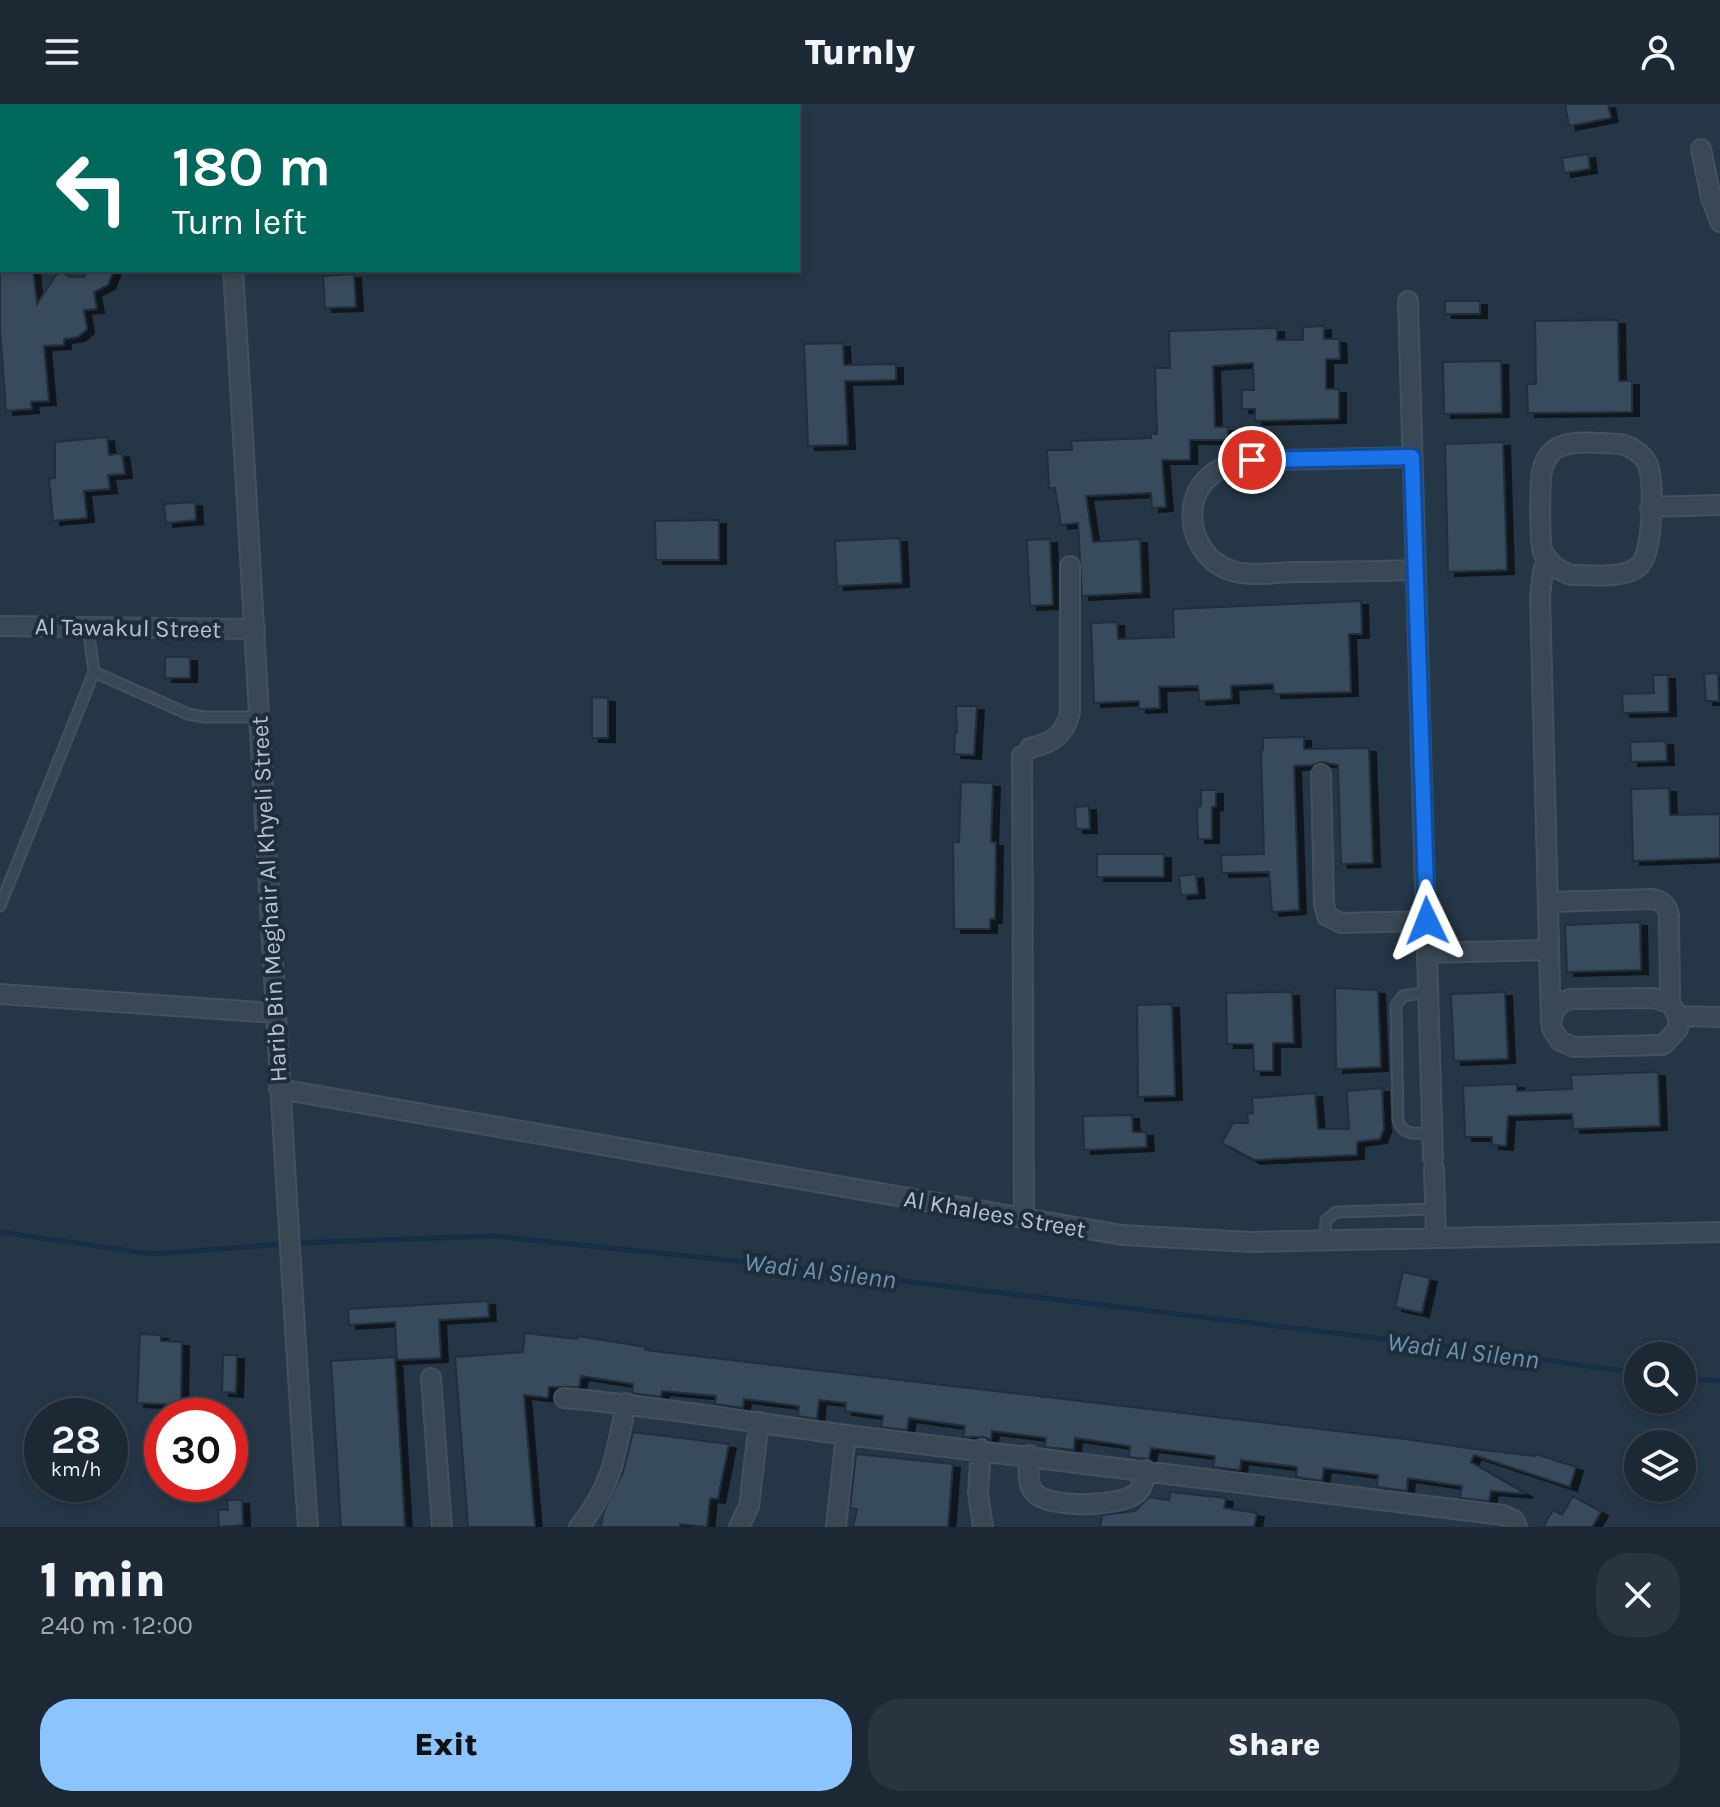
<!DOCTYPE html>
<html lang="en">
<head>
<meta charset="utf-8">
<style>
	:root { --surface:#1c2834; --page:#293440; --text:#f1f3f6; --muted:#a0a6ac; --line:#3a444f; --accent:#8cc4ff }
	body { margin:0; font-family:Karla,sans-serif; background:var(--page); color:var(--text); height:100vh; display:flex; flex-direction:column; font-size:30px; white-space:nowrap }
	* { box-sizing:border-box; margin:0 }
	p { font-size:26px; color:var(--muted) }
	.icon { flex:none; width:44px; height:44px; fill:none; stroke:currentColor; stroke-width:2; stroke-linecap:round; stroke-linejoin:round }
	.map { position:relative; height:1423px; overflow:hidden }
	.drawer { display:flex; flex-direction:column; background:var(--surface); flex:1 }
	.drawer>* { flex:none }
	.hud { position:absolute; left:0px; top:0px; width:800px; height:168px; box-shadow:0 4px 12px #0003,0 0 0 2px var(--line); background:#00695c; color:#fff; overflow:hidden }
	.fabs { position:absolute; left:1624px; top:1238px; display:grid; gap:16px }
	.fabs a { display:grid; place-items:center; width:72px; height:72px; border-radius:50%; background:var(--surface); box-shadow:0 4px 12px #0003,0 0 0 2px var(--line); font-size:40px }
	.speed { position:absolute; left:24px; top:1294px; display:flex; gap:16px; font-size:40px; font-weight:700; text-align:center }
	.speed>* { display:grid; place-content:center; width:104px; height:104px; border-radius:50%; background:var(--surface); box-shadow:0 4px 12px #0003,0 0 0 2px var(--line); line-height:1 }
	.speed small { font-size:20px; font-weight:400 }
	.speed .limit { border:12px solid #d22; background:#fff; color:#111 }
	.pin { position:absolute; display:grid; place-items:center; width:68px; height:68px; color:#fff; margin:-34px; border:4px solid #fff; border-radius:50%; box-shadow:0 2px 8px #0007 }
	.me { position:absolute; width:88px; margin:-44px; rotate:358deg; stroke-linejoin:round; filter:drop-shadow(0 0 6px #0008) }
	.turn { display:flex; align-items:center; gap:28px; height:168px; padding:0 40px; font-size:36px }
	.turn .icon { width:104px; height:104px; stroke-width:2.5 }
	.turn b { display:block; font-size:56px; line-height:68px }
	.round { display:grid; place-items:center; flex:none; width:84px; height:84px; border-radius:32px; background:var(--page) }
	.head { display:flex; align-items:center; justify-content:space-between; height:136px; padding:0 40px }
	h1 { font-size:48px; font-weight:800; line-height:60px }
	.primary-button { display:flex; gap:16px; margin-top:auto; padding:16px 40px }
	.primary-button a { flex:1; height:92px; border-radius:32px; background:var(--accent); color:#111; font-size:32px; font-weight:800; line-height:92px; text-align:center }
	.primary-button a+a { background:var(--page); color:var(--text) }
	header { display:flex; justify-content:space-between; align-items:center; height:104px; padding:0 40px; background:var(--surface); font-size:36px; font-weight:800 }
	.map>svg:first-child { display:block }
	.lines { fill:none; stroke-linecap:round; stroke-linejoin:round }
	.stream { stroke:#162e46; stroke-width:5 }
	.building { fill:#374b5c; stroke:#202f3c; stroke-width:2; filter:url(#shadow) }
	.service-casing { stroke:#43515e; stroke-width:13 }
	.minor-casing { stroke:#43515e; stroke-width:22 }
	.service { stroke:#3a4855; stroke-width:9 }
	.minor { stroke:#3a4855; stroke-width:18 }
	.route-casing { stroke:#114b97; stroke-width:20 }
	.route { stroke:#1a73e8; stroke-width:14 }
	.labels { text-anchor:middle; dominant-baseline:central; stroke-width:8; stroke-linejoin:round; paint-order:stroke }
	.street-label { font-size:24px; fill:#b7c2ce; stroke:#1e2d3b }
	.water-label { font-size:26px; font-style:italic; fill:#6e91b0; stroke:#1e2d3b }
</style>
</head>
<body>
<header><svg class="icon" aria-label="menu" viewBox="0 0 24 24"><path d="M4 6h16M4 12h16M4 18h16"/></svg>Turnly<svg class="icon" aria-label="person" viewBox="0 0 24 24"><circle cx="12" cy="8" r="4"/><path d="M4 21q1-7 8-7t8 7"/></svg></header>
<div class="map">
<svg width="1720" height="1423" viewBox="0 0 1720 1423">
	<defs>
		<filter id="shadow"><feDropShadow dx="7" dy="4" stdDeviation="0" flood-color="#0009"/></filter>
	</defs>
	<rect width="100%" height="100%" fill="#253646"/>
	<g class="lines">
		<path class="stream" d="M0,1128l151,22 134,-10
			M295,1139l197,-7 245,25 722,87 179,25
			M1682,1274l38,3"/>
	</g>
	<path class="building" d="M1565,0h43l3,14 -42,8z
		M1588,50l2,15 -26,4 -2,-15z
		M0,166h33l4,34 19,-29 6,-3 8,5h14l4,-7h26l-6,15 -14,7 3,17 -13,1 3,19 -9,8 -14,2v6l-20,1 5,55 -18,1 1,7 -26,2 -6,-81z
		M354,170l2,33 -31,1 -2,-32z
		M1445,197h35v13h-35z
		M1618,216l1,61h13v31l-104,1 -1,-29h9l-1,-63z
		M1324,222v13h15l1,20h-14v30h13v30l-84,2v-12h-13v-19h12l-1,-27 -40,3 2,61h13v13h-38v20h-28l4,47 -14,1 -1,-15 -65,3 7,46 47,-3 2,54 -60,3 -4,-73 -17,2 -6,-37h-6l-2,-38h25l-1,-9 80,-3v-4h6l-2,-66h15l-1,-37 108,-3v12h26v-13z
		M843,239l1,22 52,-1v16l-51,1 3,64 -40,1 -4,-102z
		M1501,257l1,52 -58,1 -1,-52z
		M107,333l2,18 13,-2 3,21 -17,1 2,14 -26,2 3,27 -34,3 -4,-42 6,-1v-36z
		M1503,338l4,128 -59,2 -3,-128z
		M195,398l1,18 -30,3 -2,-19z
		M719,416v40h-63l-1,-39z
		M900,434l2,45 -65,3 -2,-45z
		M1050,435l3,66 -23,1 -3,-66z
		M1361,497l1,33h-13l2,58 -77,2 -1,-10 -42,2 1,13 -33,2 -1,-15 -39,1 1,21 -21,1v-8l-45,2 -3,-80 26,-1 1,17 56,-2 -1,-28z
		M165,553h25v21h-25z
		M1718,569l1,28h-13l-2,-27z
		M1653,571h15l1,37 -46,1 -1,-19 32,-1z
		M592,593l16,1v40h-16z
		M956,602h21l-3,49 -20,-1 1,-21h2z
		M1304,633v12l65,-1 4,115 -32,1 -3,-99 -16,-3 -9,3 -19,1 5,144 -27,2 -3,-40 -47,1 -1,-18 43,-1 -3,-103 2,-1v-12z
		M1666,637l1,20 -36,1 -1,-20z
		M961,678l32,1 -2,59h5l-1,77h-5v10h-36l-1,-87h6z
		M1669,684l1,27 50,-1v44l-87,3 -2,-72z
		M1201,686h15v16l-4,1v32h-14l-1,-32 4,-1z
		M1089,702l1,23h-14l-1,-22z
		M1097,750h67v23h-67z
		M1196,770l2,20 -17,1 -2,-19z
		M1640,818l1,48 -74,2 -2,-47z
		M1335,884l43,2 3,77 -45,2z
		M1292,888l2,51h-21v28h-19l-1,-27h-26l-1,-51z
		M1505,888l3,67 -54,2 -3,-67z
		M1172,900l3,92 -37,1 -1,-92z
		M1658,968l2,54 -87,3 -1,-15 -64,2 -2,30 -14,-1v-8h-27l-2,-51 54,-2v7l55,-2 -1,-14z
		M1382,984l2,40 -4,11 -23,3v13l-103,5 -32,-17 11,-20h15l-1,-9 6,-1 -1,-15 63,-5 3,36h31l-2,-38z
		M1132,1011l1,17h13l1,15 -63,3 -1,-34z
		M1403,1168l27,6 -8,35 -27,-6z
		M488,1197l1,16 -50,3 2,38 -44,2 -2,-38 -46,3 -1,-16z
		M525,1229l52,6 1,-3 68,11 -1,3 760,89 70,10 60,7 1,-2 40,13 -6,20 -96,-32 -3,7 55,32 -35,-3 -2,10 -29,-3 2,-12 -54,-8 -1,13 -30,-4 1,-12 -54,-7 -2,13 -26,-4 1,-10 -56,-7 -1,10 -27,-3 2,-11 -64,-8 -2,11 -20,-2 1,-11 -55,-8 -1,12 -29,-3 1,-9 -54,-7 -1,9 -8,-3h-20l2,-11 -56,-8 -2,12 -26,-3 2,-11 -38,-5 1,-8 -27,-3 -2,19 -19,-3 1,-10 -55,-7 -1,9 -28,-4 1,-8 -54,-5 -1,6 -29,-4 1,-9 -52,-8 -2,11h-30l-1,11 -24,-3 11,132h-67l-13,-170 68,-5z
		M140,1230l21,1v6l21,1 -1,63 -44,-2z
		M223,1251h14l-1,38 -14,-1z
		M395,1253l10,170h-64l-10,-166z
		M633,1328l96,12 -11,55 -8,-1 -3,29 -27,-3v3h-79l2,-14 20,-41z
		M856,1350l97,10 -5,63h-95l4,-18 -7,-1z
		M1170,1388l56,6 -2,10 33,5 -3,14h-154l2,-12 33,-4 14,-14 20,3z
		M1573,1392l28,16 -9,15h-49l10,-17 9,5z
		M227,1396h15l1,25 -24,2 -1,-17h10z"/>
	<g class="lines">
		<g class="service-casing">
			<path id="service" d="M94,568l94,42 16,3h56
				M0,802l94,-234 -6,-44
				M1428,888l-25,4 -7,9 2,115c4,17 20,13 35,13
				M1325,1137l1,-21 10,-8 99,-3"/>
		</g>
		<g class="minor-casing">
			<path id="minor" d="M222,0v2
				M1701,45l10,49 9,24
				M233,166c26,419 46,838 75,1257
				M1408,197l25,857
				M1621,340c12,3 25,12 28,24 5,17 4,87 -10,98 -16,14 -48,8 -68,9 -11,-4 -23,-11 -28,-23 -4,-10 -3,-69 -1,-81 2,-8 5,-16 12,-21 16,-12 48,-6 67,-6z
				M1412,353l-175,4c-22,8 -41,22 -44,46 -4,30 14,58 43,65 18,4 38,1 56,0 41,0 82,-1 123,-2
				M1650,403l70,-2
				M1548,455l-5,12 -3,25 11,427
				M0,522l255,3
				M1030,644c22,-5 35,-13 40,-36v-146
				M1022,652l2,463
				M1321,670l3,130 3,12 14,7 86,-2
				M1549,798l103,-3c10,1 16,7 17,17l1,87
				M1427,849l122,-3
				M0,890l275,19
				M1653,894l17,5 8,13v13l-15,16 -89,2 -14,-6 -8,-12c-2,-14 3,-26 18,-30z
				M1678,912l42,1
				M279,985l843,146 129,7 469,-10
				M1434,1065l2,67
				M431,1274l11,149
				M564,1294c95,8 188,25 283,37 218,26 437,53 656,80l11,5 3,7
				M981,1345l-3,44 5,34
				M1029,1351c0,12 -3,28 5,37 13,17 87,15 103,1 6,-6 7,-14 9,-23
				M579,1423c34,-42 37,-73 47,-124
				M739,1423l10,-21 10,-84
				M836,1423l10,-92"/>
		</g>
		<use href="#service" class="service"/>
		<use href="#minor" class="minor"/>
	</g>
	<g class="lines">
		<g class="route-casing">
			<path id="route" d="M1252,356l160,-3 15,464"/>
		</g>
		<use href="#route" class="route"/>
	</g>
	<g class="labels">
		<g class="street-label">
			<text transform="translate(128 524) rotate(1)">Al Tawakul Street</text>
			<text transform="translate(269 795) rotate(-93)">Harib Bin Meghair Al Khyeli Street</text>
			<text transform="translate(995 1110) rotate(10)">Al Khalees Street</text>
		</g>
		<g class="water-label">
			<text transform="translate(820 1167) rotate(7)">Wadi Al Silenn</text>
			<text transform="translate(1463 1247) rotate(7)">Wadi Al Silenn</text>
		</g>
	</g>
</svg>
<div class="fabs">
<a><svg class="icon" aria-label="search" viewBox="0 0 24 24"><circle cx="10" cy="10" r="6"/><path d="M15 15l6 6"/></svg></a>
<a><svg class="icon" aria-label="layers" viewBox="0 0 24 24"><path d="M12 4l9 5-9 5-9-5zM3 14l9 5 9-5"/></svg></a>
</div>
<div class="speed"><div>28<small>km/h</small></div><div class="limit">30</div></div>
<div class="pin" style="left:1252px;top:356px;background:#d93025"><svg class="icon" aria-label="arrive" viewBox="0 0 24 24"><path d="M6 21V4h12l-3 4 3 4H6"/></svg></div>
<svg class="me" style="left:1427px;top:817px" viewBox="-20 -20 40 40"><path d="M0-17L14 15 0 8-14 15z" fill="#1a73e8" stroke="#fff" stroke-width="4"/></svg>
<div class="hud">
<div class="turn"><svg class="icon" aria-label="left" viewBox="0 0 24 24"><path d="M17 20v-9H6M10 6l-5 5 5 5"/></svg><div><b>180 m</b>Turn left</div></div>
</div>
</div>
<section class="drawer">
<div class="head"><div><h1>1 min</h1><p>240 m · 12:00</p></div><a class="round"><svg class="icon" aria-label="close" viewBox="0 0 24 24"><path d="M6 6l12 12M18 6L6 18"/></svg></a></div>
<div class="primary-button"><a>Exit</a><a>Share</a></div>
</section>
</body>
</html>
